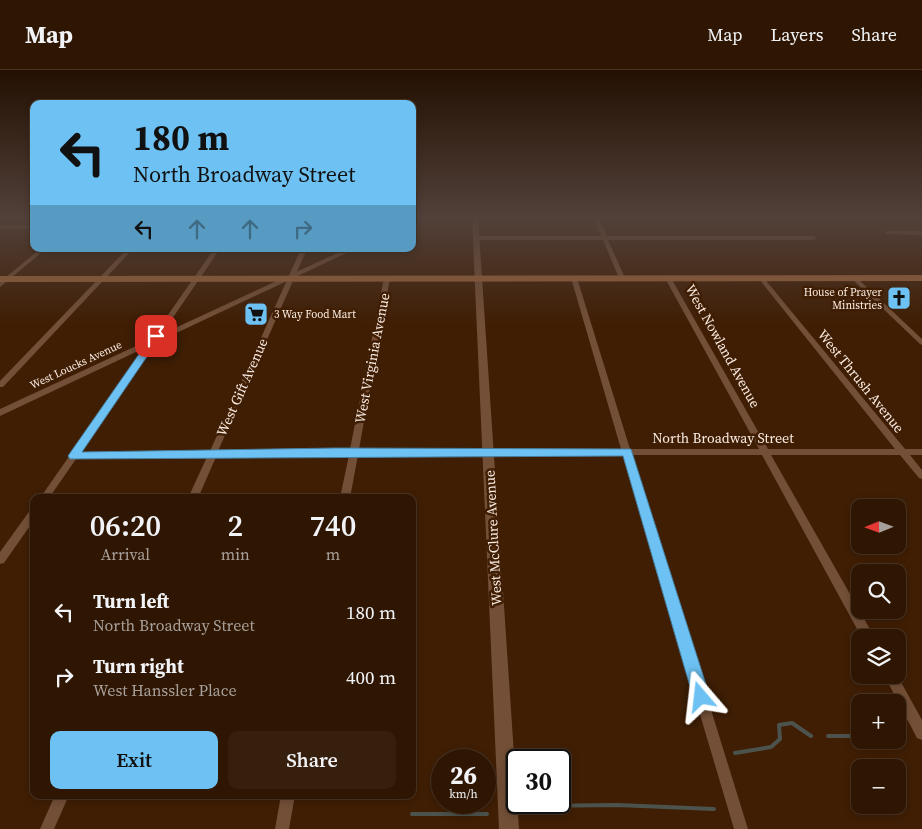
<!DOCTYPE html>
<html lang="en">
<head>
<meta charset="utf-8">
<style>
	:root { --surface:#2f1603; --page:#371f0d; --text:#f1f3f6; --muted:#a79f9a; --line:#4a3525; --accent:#6dc2f3 }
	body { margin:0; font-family:"Source Serif 4",serif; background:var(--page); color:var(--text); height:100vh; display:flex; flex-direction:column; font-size:19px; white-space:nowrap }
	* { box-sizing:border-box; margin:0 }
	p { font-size:16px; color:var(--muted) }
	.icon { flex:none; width:28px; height:28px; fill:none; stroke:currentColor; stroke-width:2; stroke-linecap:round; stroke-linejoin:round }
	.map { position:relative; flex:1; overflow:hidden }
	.panel { position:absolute; left:30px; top:424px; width:386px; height:305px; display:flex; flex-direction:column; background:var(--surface); border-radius:10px; box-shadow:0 2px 8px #0003,0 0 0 1px var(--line) }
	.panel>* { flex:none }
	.guide { position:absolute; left:30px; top:30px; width:386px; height:152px; border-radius:10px; box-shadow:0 2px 8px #0003,0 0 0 1px var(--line); background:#6dc2f3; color:#111; overflow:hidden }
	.needle { width:32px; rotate:269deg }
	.tools { position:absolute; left:851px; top:429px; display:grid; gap:10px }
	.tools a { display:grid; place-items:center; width:55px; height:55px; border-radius:10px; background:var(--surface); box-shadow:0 2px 8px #0003,0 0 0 1px var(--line); font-size:25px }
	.speed { position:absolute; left:431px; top:679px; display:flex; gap:10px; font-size:25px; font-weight:700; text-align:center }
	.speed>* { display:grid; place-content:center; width:65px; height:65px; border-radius:50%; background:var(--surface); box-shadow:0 2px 8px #0003,0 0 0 1px var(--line); line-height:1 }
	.speed small { font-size:12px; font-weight:400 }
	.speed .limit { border:2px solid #111; border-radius:8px; background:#fff; color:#111 }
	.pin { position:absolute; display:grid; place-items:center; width:42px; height:42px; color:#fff; margin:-21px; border-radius:10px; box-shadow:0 2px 8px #0006 }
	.me { position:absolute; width:55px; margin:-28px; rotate:343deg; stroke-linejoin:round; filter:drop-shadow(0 0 4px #0008) }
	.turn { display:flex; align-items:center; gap:18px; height:105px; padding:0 20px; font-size:22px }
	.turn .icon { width:65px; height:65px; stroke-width:2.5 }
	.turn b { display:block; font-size:35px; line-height:42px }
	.lanes { display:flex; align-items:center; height:48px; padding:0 20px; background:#0003; justify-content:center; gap:25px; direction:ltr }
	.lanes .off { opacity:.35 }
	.eta { display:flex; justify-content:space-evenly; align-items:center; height:85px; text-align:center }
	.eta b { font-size:30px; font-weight:600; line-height:35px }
	.cta { display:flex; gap:10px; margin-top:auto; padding:10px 20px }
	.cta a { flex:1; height:58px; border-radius:10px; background:var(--accent); color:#111; font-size:20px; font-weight:600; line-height:58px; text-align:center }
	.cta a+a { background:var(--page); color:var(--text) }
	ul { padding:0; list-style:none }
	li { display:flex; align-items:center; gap:15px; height:65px; padding:0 20px }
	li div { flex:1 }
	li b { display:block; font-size:19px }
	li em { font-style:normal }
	header { display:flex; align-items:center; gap:30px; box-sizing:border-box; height:70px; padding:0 25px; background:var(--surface); border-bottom:1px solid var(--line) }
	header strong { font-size:24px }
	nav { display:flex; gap:28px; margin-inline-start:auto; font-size:18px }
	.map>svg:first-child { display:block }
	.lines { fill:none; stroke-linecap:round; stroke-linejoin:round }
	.stream { stroke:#4c534d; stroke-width:4 }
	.minor { fill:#734f37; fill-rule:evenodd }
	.tertiary { fill:#734f37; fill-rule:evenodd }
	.secondary { fill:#9d643c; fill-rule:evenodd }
	.route { fill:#6dc2f3; stroke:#477e9e }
	.labels { text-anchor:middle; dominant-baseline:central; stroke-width:5; stroke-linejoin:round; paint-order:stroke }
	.far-poi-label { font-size:11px; fill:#faebe1; stroke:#3f1e04; text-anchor:end }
	.far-street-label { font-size:11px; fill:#faebe1; stroke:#3f1e04 }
	.street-label { font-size:14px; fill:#faebe1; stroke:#3f1e04 }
</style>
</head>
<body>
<header>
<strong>Map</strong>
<nav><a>Map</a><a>Layers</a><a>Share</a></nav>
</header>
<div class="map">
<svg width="922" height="759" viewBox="0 0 922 759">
	<rect width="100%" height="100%" fill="#3f1e04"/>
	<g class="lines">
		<path class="stream" d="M828,666h32
			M735,683l36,-6 9,-8 -1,-14 13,-2 19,13
			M532,736l85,-1 97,4
			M412,744h75"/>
		<path class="minor" d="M0,148h4l-3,2z
			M593,148h6l8,18h207l3,2 -3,2h-206l17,38 -3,2 -3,-2 -16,-38h-126l-3,-2 3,-2h124z
			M0,155h34v4h-34z
			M888,161h34v4l-36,-1 -1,-1z
			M40,179h6l-46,38v-5z
			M127,179h6l-130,138h-3v-6z
			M214,179h6l-140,204 130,-2 91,-202h6l-89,202 132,-2 34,-171 3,-2 3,2 -31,171h262l-50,-171 3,-2 3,2 53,171h129l-94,-171 3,-2 3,2 97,171h127l-136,-170 -1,-1 3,-2 2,1 142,172h17v6h-12l12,15v9l-3,-1 -19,-23h-129l104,183h-13l-100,-183h-130l116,374h-14l-111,-374h-265l-8,43h-10l9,-43 -133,2 -18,41h-10l19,-41 -131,2 -27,39h-9z
			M852,207h4l66,62v6l-2,-1 -68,-65z
			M34,438v12l-30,43 -4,1v-12l31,-43z
			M884,605h13l25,45v20l-5,-2z
			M55,725h14l-15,34h-14z
			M281,725h14l-6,34h-14z"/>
		<path class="tertiary" d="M412,148h5l-5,3z
			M472,148h6l41,611h-20z
			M346,179h9l-355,167v-7z"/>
		<path class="secondary" d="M922,205v6l-922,1v-6z"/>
	</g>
	<linearGradient id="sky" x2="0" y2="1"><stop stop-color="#231002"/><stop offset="0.58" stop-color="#52413a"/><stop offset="1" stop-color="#52413a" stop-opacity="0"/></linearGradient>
	<rect width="922" height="254" fill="url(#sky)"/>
	<path class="route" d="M156,263l5,3 -79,116 254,-4 295,1 79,248 -3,6 -6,2 -5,-2 -3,-6 -70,-241 -553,3 -2,-3 2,-3 83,-119z"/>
	<defs>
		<g id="church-square" transform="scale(1.25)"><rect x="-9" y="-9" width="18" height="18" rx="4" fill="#6dc2f3" stroke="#3f1e04"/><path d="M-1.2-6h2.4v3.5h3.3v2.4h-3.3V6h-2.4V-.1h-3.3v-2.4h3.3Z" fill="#111"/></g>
		<g id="supermarket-square" transform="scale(1.25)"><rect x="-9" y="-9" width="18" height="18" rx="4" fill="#6dc2f3" stroke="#3f1e04"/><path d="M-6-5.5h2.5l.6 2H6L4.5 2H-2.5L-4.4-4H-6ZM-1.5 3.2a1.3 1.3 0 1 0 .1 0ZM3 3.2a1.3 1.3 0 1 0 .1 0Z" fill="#111"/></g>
	</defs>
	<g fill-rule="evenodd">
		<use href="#church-square" x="899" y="228"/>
		<use href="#supermarket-square" x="256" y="244"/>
	</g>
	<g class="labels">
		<g class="far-poi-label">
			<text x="882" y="222">House of Prayer<tspan x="882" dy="13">Ministries</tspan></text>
			<text x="274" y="244" text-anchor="start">3 Way Food Mart</text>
		</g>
		<g class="far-street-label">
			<text transform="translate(76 295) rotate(-25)">West Loucks Avenue</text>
		</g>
		<g class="street-label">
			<text transform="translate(723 276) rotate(61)">West Nowland Avenue</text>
			<text transform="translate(372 288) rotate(-79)">West Virginia Avenue</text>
			<text transform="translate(861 311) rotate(51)">West Thrush Avenue</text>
			<text transform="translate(242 317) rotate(-66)">West Gift Avenue</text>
			<text x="723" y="368">North Broadway Street</text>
			<text transform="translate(493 468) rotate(-93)">West McClure Avenue</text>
		</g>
	</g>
</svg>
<div class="tools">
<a><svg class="needle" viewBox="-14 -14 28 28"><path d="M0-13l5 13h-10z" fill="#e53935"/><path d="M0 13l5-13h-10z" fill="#a79f9a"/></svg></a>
<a><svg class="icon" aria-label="search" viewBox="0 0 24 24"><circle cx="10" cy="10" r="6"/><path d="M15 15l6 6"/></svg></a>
<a><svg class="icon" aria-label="layers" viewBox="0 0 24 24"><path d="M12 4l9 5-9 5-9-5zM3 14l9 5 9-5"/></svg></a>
<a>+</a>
<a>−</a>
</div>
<div class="speed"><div>26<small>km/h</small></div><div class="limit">30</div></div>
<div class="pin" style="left:156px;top:266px;background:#d93025"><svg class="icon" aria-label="arrive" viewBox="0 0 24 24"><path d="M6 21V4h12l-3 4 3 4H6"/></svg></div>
<svg class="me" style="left:701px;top:627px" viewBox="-20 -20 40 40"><path d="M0-17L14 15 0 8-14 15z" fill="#6dc2f3" stroke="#fff" stroke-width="4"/></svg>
<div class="guide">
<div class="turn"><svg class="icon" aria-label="left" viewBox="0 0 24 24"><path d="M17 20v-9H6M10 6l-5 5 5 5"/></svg><div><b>180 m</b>North Broadway Street</div></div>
<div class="lanes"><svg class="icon" aria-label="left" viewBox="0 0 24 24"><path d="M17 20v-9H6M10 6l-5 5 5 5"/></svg><svg class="icon off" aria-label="ahead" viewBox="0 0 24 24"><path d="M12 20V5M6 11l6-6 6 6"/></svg><svg class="icon off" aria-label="ahead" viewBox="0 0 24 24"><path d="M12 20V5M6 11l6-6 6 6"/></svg><svg class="icon off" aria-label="right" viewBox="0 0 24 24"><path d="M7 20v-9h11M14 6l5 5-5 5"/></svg></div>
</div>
<section class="panel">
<div class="eta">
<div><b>06:20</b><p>Arrival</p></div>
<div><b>2</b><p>min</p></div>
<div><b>740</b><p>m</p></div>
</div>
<ul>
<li><svg class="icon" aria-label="left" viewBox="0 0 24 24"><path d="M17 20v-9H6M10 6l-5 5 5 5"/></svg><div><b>Turn left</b><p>North Broadway Street</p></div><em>180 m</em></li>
<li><svg class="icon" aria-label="right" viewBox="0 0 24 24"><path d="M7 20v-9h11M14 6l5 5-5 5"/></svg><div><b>Turn right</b><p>West Hanssler Place</p></div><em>400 m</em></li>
</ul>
<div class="cta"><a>Exit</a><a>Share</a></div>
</section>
</div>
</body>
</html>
